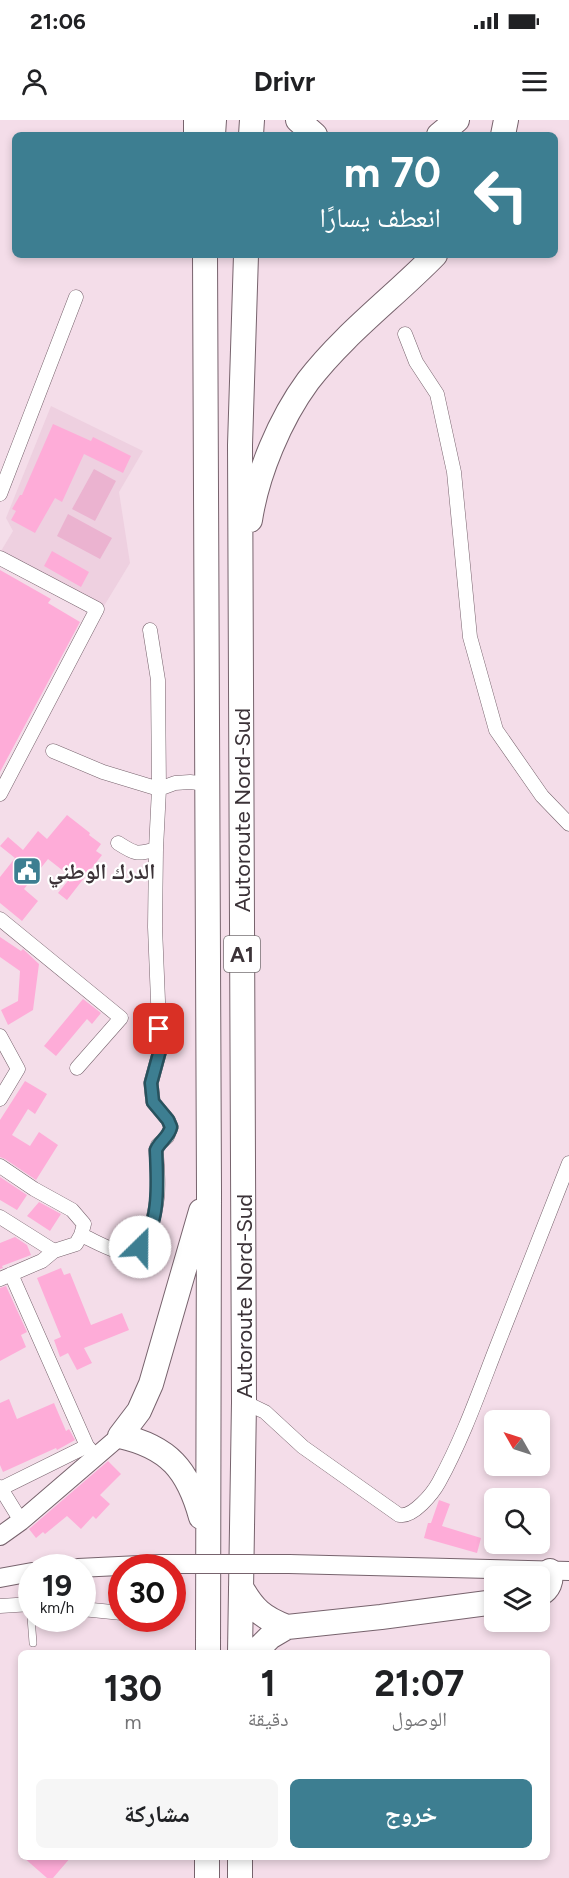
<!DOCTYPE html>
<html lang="ar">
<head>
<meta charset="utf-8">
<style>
	:root { --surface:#fff; --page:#f6f6f6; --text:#202124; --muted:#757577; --accent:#3d7e91 }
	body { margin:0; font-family:Figtree,"Noto Naskh Arabic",sans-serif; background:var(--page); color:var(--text); direction:rtl; height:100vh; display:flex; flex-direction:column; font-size:22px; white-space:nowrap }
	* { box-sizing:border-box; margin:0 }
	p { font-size:20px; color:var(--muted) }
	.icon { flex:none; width:33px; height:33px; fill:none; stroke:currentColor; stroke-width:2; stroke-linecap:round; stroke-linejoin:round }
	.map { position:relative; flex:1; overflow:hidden; direction:ltr }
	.panel { position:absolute; left:18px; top:1530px; width:532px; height:210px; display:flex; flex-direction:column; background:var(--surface); border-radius:9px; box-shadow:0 3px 9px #0003; direction:rtl }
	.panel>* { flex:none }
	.guide { position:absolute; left:12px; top:12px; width:546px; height:126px; border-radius:9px; box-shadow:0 3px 9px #0003; direction:rtl; background:#3d7e91; color:#fff; overflow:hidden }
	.needle { width:39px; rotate:309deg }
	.controls { position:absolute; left:484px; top:1290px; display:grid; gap:12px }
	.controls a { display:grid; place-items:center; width:66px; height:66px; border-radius:9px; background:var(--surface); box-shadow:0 3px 9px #0003; font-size:30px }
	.speed { position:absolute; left:18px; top:1434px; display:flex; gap:12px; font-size:30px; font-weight:700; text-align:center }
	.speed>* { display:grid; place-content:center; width:78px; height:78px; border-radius:50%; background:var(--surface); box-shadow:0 3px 9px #0003; line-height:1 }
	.speed small { font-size:15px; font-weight:400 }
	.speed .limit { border:9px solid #d22; background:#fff; color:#111 }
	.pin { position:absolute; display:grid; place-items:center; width:51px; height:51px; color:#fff; margin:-26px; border-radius:12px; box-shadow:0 3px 9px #0006 }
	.me { position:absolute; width:66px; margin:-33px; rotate:23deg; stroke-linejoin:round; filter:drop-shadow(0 0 4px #0008) }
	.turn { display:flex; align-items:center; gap:21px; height:126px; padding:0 18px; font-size:27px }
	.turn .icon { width:78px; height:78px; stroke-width:2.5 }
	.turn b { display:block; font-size:42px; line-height:51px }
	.eta { display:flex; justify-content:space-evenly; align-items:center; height:102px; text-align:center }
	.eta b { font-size:36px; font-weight:700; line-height:42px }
	.action { display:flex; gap:12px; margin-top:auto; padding:12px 18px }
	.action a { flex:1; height:69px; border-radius:9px; background:var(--accent); color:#fff; font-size:24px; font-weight:700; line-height:69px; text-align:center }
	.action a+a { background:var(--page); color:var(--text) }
	.status { display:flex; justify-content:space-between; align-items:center; height:42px; padding:0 30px; background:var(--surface); direction:ltr }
	.status svg { height:16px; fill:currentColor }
	header { display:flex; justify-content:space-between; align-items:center; height:78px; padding:0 18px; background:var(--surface); font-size:27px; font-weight:700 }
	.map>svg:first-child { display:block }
	.built { fill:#eed0e0 }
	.green { fill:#ebb3d0 }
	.building { fill:#feacd8 }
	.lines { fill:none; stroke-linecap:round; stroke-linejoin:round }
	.lane-casing { stroke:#77636d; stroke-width:8 }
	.street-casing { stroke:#77636d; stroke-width:15 }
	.secondary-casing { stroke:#77636d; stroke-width:20 }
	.highway-casing { stroke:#77636d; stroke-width:26 }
	.lane { stroke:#fff; stroke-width:7 }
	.street { stroke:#fff; stroke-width:14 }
	.secondary { stroke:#fff; stroke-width:18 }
	.highway { stroke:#fff; stroke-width:24 }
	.secondary-bridge-casing { stroke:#77636d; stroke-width:20; stroke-linecap:butt }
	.secondary-bridge { stroke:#fff; stroke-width:18 }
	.route-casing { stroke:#28525e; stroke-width:15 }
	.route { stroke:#3d7e91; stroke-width:10 }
	.labels { text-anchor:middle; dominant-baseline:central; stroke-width:4.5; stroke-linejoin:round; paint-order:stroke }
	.shield { fill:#fff; stroke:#767073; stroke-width:1.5 }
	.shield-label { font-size:21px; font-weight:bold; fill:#3b3237 }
	.street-label { font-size:22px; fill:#3b3237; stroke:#fff }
	.poi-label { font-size:22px; font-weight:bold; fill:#3b3237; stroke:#fff; text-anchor:start }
</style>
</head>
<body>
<div class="status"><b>21:06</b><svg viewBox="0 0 49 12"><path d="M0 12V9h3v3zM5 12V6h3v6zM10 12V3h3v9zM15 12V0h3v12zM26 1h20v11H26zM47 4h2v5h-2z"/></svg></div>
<header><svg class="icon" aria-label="menu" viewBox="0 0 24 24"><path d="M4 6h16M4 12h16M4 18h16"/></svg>Drivr<svg class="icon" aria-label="person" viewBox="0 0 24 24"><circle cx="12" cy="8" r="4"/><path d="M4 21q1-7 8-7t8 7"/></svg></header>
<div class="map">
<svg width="569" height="1758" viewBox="0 0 569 1758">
	<rect width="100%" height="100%" fill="#f4dde9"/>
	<path class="built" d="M51,286l92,45 -24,41 11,71 -26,43 -103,-55 12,-20 -7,-13z"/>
	<path class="green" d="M94,349l22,12 -21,40 -23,-12z
		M68,394l44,24 -12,21 -43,-23z"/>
	<path class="building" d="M53,304l38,17 2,-4 38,19 -8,17 -39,-19 -22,48 -7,-4 -20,35 -24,-13 5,-9 -4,-2 8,-14h2z
		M52,431l37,21 -8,15 -37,-21z
		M0,450l51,29 -3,4 32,19 -80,150z
		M67,695l23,18 -1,2 12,9 -5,7 6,4 -35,45 -9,-7 13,-16 -23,-18 -24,30 14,12 -16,20 -22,-18v-26l15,-19 -15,-12 8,-9 15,13 15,-19 9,8z
		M0,817l21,14 2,-2 16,15 -6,46 -25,15 -7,-15 17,-9 2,-30 -20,-14z
		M83,879l18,14 -9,11 -5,-5 -31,37 -12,-10z
		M25,961l22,13 -12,20 -7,-5 -16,26 18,11 9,-14 19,13 -22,35 -31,-21 -5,-2v-37z
		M0,1057l27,18 -10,15 -17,-10z
		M39,1082l22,12 -11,17 -23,-15z
		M15,1117l12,8 4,10 -29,11 1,2 -3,1v-26z
		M61,1148l3,7 6,-2 21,52 31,-12 7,17 -45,18 8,15 -15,7 -9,-17 -8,4 -6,-17 7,-3 -24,-59z
		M6,1166l21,46 -6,3 5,12 -26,14v-73z
		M9,1279l8,20 37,-16 12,28 3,-2 6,11 -18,10 -1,-2 -53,24 -3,-7v-62z
		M108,1341l13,13 -21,21 10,9 -14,15 -3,-3 -12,13 -14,-13 -22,18 -2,-2 -7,6 -7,-9z
		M439,1380l11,4 -8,22 39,12 -4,15 -53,-15 4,-15h3z
		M23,1737h48l-18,21h-6z"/>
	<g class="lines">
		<g class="lane-casing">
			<path id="lane" d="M30,1484l3,39"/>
		</g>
		<g class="street-casing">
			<path id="street" d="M405,214l11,28 21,32 17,78 16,165 26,93 46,66 27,28
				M0,374l76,-197
				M0,438l97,51 -97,185
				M53,631l50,21 56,17 16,-6 15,-1 17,2
				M118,723c17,11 19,12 38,6
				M0,799l121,99 -44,50
				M0,916l18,33 -18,30
				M0,1046l34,23 38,21 12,14 -3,11 -5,9 -22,7
				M0,1097l54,34 -12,10 -42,18
				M81,1115c12,5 32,17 44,18 22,3 30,-38 32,-55 2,-15 0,-32 -1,-48l2,-5 9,-8 4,-10 -3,-7 -15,-18 -2,-19 9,-33 -5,-123 1,-78 3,-60 -1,-109 -8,-50
				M11,1154l76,172
				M244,1282l21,10 38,35 96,68c14,3 34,-22 40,-33 23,-42 39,-87 56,-131 25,-62 49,-125 74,-188
				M0,1367l21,34
				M0,1369l87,-43 6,7
				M0,1486l32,-2
				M82,1489l40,4"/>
		</g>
		<g class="secondary-casing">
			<path id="secondary" d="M0,1416l21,-15 99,-85
				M289,1444l280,7
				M78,1448l82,-4
				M0,1458l32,-6"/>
		</g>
		<g class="highway-casing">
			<path id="highway" d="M196,0v15
				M298,0l17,15
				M213,15l1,-15
				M251,15l1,-15
				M439,15l18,-15
				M503,15l3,-15
				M205,135l4,937 -1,461
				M250,400c7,-46 30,-101 58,-139 36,-47 86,-84 127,-126
				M201,1091l-50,173 -12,27 -19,25c49,11 68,34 81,81
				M241,1467c12,22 22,31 46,40
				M540,1474c9,-5 12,-13 10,-23
				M240,1533l4,-251 -4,-957 6,-190
				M254,1533l16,-16 17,-10 94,-10 114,-15
				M207,1758v-21
				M240,1758v-21"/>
		</g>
		<use href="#lane" class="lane"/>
		<use href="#street" class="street"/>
		<use href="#secondary" class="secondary"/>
		<use href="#highway" class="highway"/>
		<g class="secondary-bridge-casing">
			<path id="secondary-bridge" d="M160,1444h129"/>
		</g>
		<use href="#secondary-bridge" class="secondary-bridge"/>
	</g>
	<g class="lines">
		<g class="route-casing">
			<path id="route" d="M140,1127c21,-24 17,-67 16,-97 4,-9 13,-13 15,-23l-3,-7 -15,-18 -2,-19 9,-33 -1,-21"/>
		</g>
		<use href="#route" class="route"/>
	</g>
	<defs>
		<g id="civic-square" transform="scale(1.5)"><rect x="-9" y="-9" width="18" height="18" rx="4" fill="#3d7e91" stroke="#fff"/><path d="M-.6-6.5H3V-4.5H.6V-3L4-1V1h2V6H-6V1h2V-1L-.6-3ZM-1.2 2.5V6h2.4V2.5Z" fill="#fff"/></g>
	</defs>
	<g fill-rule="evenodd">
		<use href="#civic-square" x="27" y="751"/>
	</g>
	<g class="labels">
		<rect class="shield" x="224" y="816" width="36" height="36" rx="4.5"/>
		<g class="shield-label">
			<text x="242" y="834">A1</text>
		</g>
		<g class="street-label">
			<text transform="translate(242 690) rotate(-90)">Autoroute Nord-Sud</text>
			<text transform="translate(244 1176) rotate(-90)">Autoroute Nord-Sud</text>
		</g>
		<g class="poi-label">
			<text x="48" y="751">الدرك الوطني</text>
		</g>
	</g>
</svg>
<div class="controls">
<a><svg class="needle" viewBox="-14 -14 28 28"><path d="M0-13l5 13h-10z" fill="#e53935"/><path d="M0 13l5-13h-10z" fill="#757577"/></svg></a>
<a><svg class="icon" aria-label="search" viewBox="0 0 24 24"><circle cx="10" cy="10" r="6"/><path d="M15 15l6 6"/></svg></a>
<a><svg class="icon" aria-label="layers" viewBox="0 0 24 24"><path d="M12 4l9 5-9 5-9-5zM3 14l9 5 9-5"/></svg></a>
</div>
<div class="speed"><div>19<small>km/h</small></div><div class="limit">30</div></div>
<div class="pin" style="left:159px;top:909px;background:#d93025"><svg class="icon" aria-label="arrive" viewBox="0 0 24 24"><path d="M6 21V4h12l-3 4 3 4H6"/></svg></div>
<svg class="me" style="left:140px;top:1127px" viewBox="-20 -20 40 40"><circle r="19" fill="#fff"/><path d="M0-13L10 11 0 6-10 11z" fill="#3d7e91"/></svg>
<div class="guide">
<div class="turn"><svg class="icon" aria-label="left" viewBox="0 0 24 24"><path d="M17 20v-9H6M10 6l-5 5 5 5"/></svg><div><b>70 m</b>انعطف يسارًا</div></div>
</div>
<section class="panel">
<div class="eta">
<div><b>21:07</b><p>الوصول</p></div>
<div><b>1</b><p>دقيقة</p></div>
<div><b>130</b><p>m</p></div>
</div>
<div class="action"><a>خروج</a><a>مشاركة</a></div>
</section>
</div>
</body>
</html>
